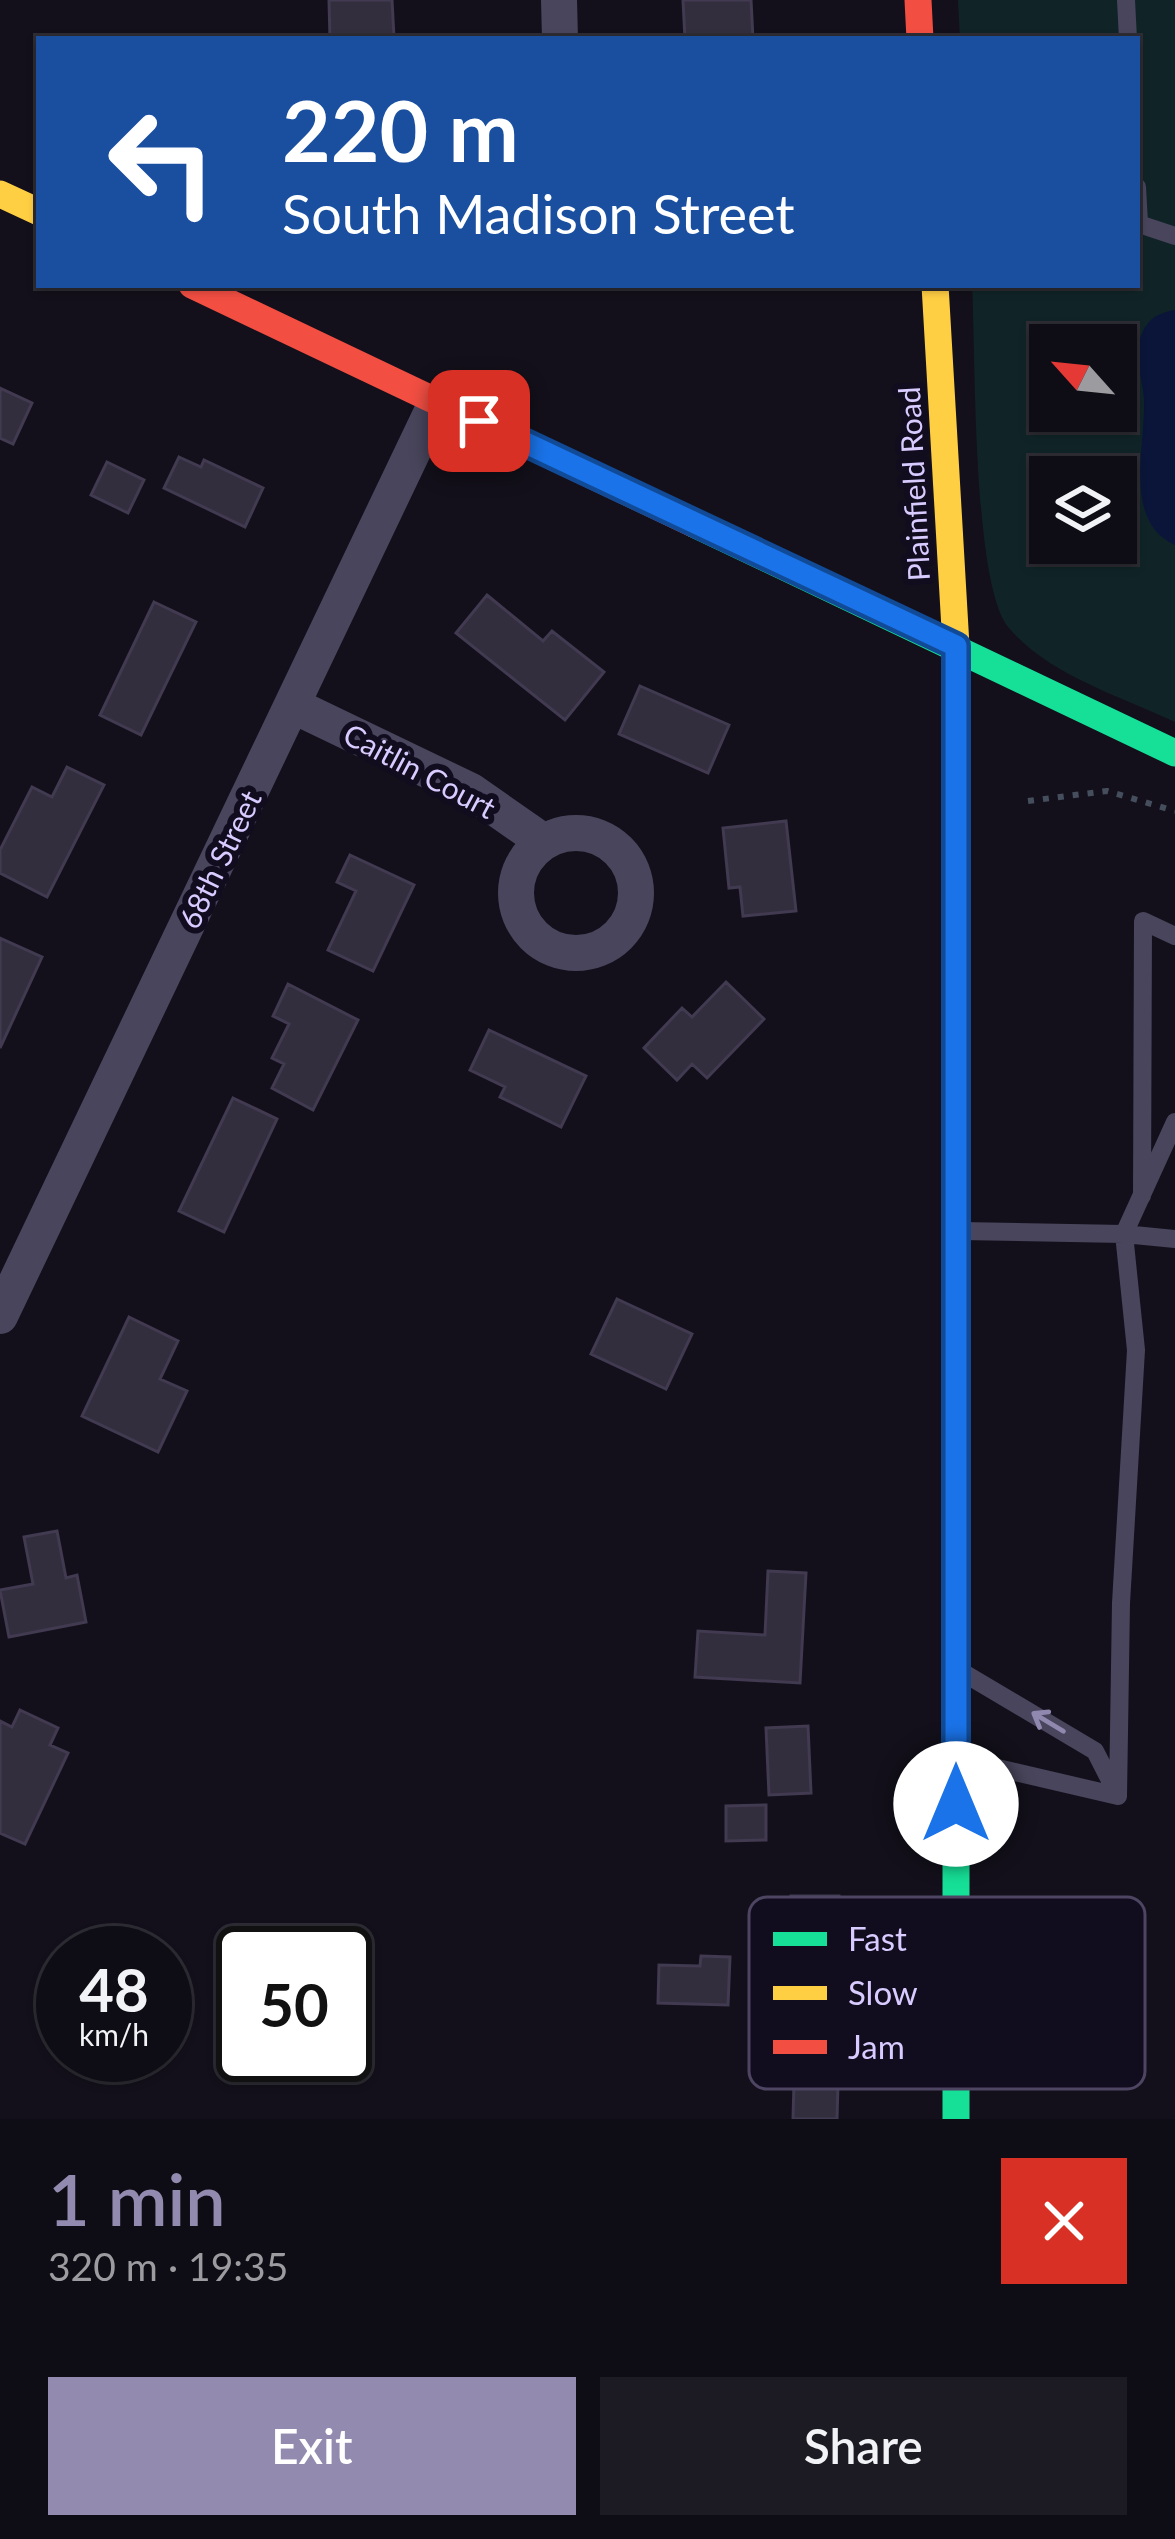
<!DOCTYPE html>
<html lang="en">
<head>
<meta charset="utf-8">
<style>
	:root { --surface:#0e0c14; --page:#1c1a22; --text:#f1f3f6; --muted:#9b9ba0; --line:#2e2c34; --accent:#938aaf }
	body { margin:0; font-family:Lato,sans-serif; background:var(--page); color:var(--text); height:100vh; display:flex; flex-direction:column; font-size:45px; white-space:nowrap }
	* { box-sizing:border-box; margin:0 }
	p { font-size:39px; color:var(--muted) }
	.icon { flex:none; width:66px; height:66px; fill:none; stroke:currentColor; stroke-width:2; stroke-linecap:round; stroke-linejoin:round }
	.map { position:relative; height:2119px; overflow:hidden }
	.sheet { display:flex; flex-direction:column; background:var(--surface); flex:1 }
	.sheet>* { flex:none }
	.top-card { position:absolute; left:36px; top:36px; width:1104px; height:252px; border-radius:0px; box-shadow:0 3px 9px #0004,0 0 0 3px var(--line); background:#1a4fa0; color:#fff; overflow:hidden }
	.needle { width:78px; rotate:297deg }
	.controls { position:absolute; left:1029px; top:324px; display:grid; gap:24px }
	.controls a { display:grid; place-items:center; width:108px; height:108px; border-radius:0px; background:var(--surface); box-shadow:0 3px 9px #0004,0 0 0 3px var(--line); font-size:60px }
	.speed { position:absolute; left:36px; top:1926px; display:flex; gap:24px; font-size:60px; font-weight:700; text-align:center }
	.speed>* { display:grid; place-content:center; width:156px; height:156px; border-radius:50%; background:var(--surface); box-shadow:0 3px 9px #0004,0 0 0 3px var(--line); line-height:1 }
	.speed small { font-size:30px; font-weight:400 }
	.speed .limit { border:6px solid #111; border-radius:18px; background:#fff; color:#111 }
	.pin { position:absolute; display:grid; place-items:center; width:102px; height:102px; color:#fff; margin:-51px; border-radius:24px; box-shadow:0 6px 18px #0006 }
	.me { position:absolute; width:132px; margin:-66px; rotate:0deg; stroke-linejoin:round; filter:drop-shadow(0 0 9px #0008) }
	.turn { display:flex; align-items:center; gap:42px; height:252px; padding:0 48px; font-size:54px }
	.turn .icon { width:156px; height:156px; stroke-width:2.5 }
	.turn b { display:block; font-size:84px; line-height:102px }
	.round { display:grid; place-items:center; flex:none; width:126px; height:126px; border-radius:0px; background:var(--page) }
	.headline { display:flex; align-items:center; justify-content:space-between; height:204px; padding:0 48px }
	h1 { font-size:72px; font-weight:600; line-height:90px; color:var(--accent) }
	.button { display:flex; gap:24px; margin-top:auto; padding:24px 48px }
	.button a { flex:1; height:138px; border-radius:0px; background:var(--accent); color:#fff; font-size:48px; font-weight:600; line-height:138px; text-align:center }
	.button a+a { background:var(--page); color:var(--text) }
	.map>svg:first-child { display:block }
	.green { fill:#102427; fill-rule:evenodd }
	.water { fill:#0a1539 }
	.building { fill:#322e3e; stroke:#413a50; stroke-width:3 }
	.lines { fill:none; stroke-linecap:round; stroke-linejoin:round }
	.path { stroke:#444e5c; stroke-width:6; stroke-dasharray:6 9; stroke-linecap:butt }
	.lane { stroke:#49455c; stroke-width:18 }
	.street { stroke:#49455c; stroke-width:36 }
	.fast { stroke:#16e098; stroke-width:27 }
	.slow { stroke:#ffcf43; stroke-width:27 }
	.jam { stroke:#f24e42; stroke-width:27 }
	.oneway { stroke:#9088ae }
	.route-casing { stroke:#114b97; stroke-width:30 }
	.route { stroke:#1a73e8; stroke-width:21 }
	.labels { text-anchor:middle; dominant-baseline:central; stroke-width:12; stroke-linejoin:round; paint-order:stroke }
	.street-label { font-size:30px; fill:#d8cbff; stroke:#120c1f }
	.key { fill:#120c1f; stroke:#4d4562; stroke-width:3 }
	.key-label { font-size:33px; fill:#d8cbff }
</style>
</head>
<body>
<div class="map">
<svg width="1175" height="2119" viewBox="0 0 1175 2119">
	<rect width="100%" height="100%" fill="#13101b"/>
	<path class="green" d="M958,0h217v722c-55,-26 -126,-47 -166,-94 -37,-42 -33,-276 -37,-343h165v-246h-177zM1050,345h66v66h-66zM1050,477h66v66h-66z"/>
	<path class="water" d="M1175,310v235c-53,-23 -29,-101 -31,-145 -1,-21 -11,-42 -3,-64 6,-17 17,-23 34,-26z"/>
	<path class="building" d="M329,0h63l2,38 -64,1z
		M683,0h68l2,39h-68z
		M0,388l32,15 -19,41 -13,-6z
		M179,457l22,10 3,-7 59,28 -18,39 -81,-39z
		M107,462l37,18 -16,33 -37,-18z
		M487,595l56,46 9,-10 52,41 -39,48 -109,-87z
		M154,602l42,20 -55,113 -41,-20z
		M640,686l89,39 -21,48 -89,-39z
		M67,767l37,18 -57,112 -47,-24v-23l32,-63 20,10z
		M786,821l10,90 -53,5 -3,-29 -11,1 -6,-60z
		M350,855l64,30 -41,86 -45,-21 28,-59 -19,-9z
		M0,938l42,19 -42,91z
		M726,982l38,37 -57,59 -15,-14 -15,16 -33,-32 38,-40 10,9z
		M288,984l70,36 -45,90 -41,-22 12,-24 -12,-6 17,-34 -16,-8z
		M489,1030l97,46 -25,51 -61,-30 5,-10 -35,-17z
		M233,1098l44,21 -53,113 -45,-21z
		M617,1299l75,35 -26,55 -75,-35z
		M129,1317l49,24 -18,38 27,12 -29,61 -76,-36z
		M57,1531l9,47 11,-3 9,47 -77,15 -9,-47 33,-6 -9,-47z
		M768,1571l38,2 -6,110 -105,-6 3,-46 67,4z
		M20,1710l38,18 -8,17 18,8 -43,91 -25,-11v-112l12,6z
		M808,1726l3,67 -42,2 -3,-67z
		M766,1805v35l-40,1v-35z
		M791,1896h48v65h-48z
		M701,1956l29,1 -2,48 -70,-2 1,-38 41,1z
		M795,2047l44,1 -2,71h-44z"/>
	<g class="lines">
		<path class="path" d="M1028,801l79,-10 68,20"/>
		<path class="lane" d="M1126,0l2,39
			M1137,187l2,37 36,12
			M1175,1122l-51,112 51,5
			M1142,1196l1,-275 32,15
			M961,1231l163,3 12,116 -15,253 -3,193
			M962,1672l133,79 21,41
			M959,1759l159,37"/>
		<path class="street" d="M559,0l1,39
			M292,705l179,86 73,51
			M516 893a60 60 0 1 1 120 0a60 60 0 1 1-120 0Z
			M0,1316l437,-915"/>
		<path class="fast" d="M694,524l481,229
			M956,1324v795"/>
		<path class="slow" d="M0,194l39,18
			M935,285l21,361v678"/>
		<path class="jam" d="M918,0l2,39
			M192,285l502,239"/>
	</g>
	<defs><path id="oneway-shaft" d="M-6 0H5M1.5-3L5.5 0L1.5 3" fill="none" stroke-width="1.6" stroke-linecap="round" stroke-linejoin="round" transform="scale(3)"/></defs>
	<use class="oneway" href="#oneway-shaft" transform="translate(1048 1722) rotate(-149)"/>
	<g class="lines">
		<g class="route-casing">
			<path id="route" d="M479,421l477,225v1158"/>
		</g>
		<use href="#route" class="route"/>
	</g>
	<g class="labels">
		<g class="street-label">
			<text transform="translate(913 484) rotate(-93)">Plainfield Road</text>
			<text transform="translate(420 770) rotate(28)">Caitlin Court</text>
			<text transform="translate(219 859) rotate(-64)">68th Street</text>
		</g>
	</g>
	<rect x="749" y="1897" width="396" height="192" rx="18" class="key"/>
	<rect x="773" y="1932" width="54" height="14" fill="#16e098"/>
	<rect x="773" y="1986" width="54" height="14" fill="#ffcf43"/>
	<rect x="773" y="2040" width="54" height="14" fill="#f24e42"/>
	<g class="key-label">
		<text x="848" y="1951">Fast</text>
		<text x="848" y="2005">Slow</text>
		<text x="848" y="2059">Jam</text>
	</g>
</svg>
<div class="controls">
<a><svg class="needle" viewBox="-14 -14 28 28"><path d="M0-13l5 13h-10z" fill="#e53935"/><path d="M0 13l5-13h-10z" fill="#9b9ba0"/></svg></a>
<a><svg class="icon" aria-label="layers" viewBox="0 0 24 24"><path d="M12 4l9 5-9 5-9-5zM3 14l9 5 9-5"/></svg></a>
</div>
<div class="speed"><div>48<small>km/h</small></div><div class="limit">50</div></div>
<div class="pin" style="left:479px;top:421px;background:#d93025"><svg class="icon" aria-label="arrive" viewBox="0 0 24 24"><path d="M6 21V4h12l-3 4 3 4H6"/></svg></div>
<svg class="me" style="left:956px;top:1804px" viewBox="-20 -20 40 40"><circle r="19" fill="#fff"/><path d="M0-13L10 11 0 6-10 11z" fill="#1a73e8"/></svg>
<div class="top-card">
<div class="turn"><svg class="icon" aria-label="left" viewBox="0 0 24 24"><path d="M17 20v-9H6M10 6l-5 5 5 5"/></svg><div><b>220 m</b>South Madison Street</div></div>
</div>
</div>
<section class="sheet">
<div class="headline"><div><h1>1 min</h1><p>320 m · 19:35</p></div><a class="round" style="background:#d93025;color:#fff"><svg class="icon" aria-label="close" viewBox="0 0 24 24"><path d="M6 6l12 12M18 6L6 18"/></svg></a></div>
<div class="button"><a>Exit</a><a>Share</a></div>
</section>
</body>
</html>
